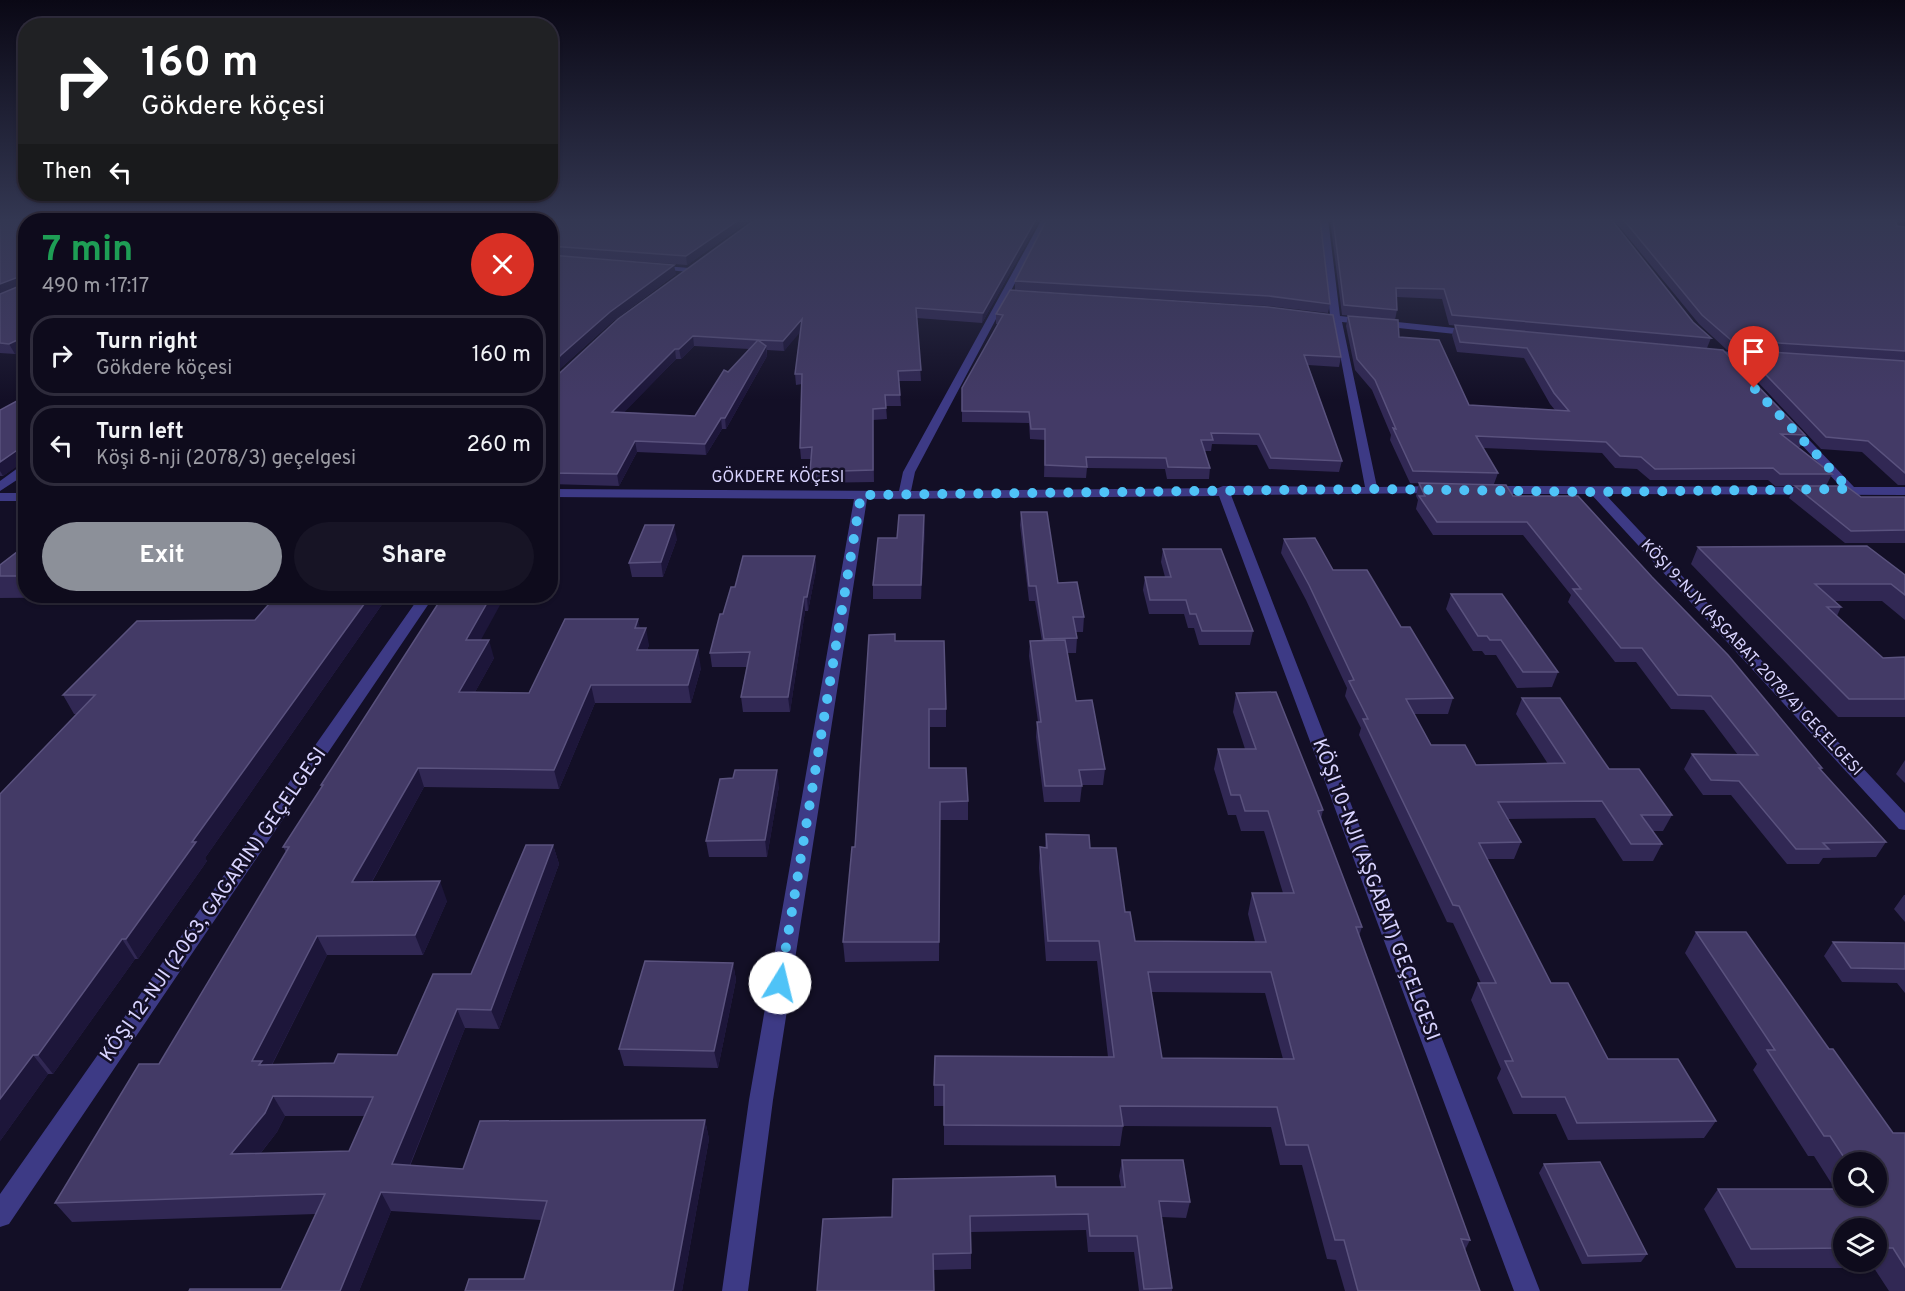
<!DOCTYPE html>
<html lang="en">
<head>
<meta charset="utf-8">
<style>
	:root { --surface:#0e0b1c; --page:#171425; --text:#f1f3f6; --muted:#9b9ba3; --line:#2e2b3b; --accent:#8c9099 }
	body { margin:0; font-family:Overpass,sans-serif; background:var(--page); color:var(--text); height:100vh; display:flex; flex-direction:column; font-size:22px; white-space:nowrap }
	* { box-sizing:border-box; margin:0 }
	p { font-size:20px; color:var(--muted) }
	.icon { flex:none; width:33px; height:33px; fill:none; stroke:currentColor; stroke-width:2; stroke-linecap:round; stroke-linejoin:round }
	.map { position:relative; flex:1; overflow:hidden }
	.sheet { position:absolute; left:18px; top:213px; width:540px; height:390px; display:flex; flex-direction:column; background:var(--surface); border-radius:24px; box-shadow:0 2px 4px #0004,0 0 0 2px var(--line) }
	.sheet>* { flex:none }
	.banner { position:absolute; left:18px; top:18px; width:540px; height:183px; border-radius:24px; box-shadow:0 2px 4px #0004,0 0 0 2px var(--line); background:#202124; color:#fff; overflow:hidden }
	.controls { position:absolute; left:1833px; top:1152px; display:grid; gap:12px }
	.controls a { display:grid; place-items:center; width:54px; height:54px; border-radius:50%; background:var(--surface); box-shadow:0 2px 4px #0004,0 0 0 2px var(--line); font-size:30px }
	.pin { position:absolute; display:grid; place-items:center; width:51px; height:51px; color:#fff; margin:-62px -26px; border-radius:50% 50% 50% 0; rotate:-45deg; box-shadow:0 0 6px #0007 }
	.pin .icon { rotate:45deg }
	.me { position:absolute; width:66px; margin:-33px; rotate:9deg; stroke-linejoin:round; filter:drop-shadow(0 0 4px #0008) }
	.turn { display:flex; align-items:center; gap:21px; height:126px; padding:0 24px; font-size:27px }
	.turn .icon { width:78px; height:78px; stroke-width:2.5 }
	.turn b { display:block; font-size:42px; line-height:51px }
	.then { display:flex; align-items:center; height:57px; padding:0 24px; background:#0003; gap:12px; font-size:22px }
	.round { display:grid; place-items:center; flex:none; width:63px; height:63px; border-radius:32px; background:var(--page) }
	.overview { display:flex; align-items:center; justify-content:space-between; height:102px; padding:0 24px }
	h1 { font-size:36px; font-weight:700; line-height:45px; color:#1e9e55 }
	.primary-button { display:flex; gap:12px; margin-top:auto; padding:12px 24px }
	.primary-button a { flex:1; height:69px; border-radius:36px; background:var(--accent); color:#fff; font-size:24px; font-weight:700; line-height:69px; text-align:center }
	.primary-button a+a { background:var(--page); color:var(--text) }
	ul { padding:0; list-style:none }
	li { display:flex; align-items:center; gap:18px; height:81px; margin:0 12px 9px; padding:0 12px; border:3px solid var(--line); border-radius:24px }
	li div { flex:1 }
	li b { display:block; font-size:22px }
	li em { font-style:normal }
	.map>svg:first-child { display:block }
	.lines { fill:none; stroke-linecap:round; stroke-linejoin:round }
	.street { fill:#3d3a85; fill-rule:evenodd }
	.wall { fill:#312854; fill-rule:evenodd }
	.shaded-wall { fill:#1d163a }
	.building { fill:#433a66; stroke:#5a527e; stroke-width:1.5; fill-rule:evenodd }
	.route { stroke:#4fc3f7; stroke-width:10; stroke-dasharray:0 18 }
	.labels { text-anchor:middle; dominant-baseline:central; stroke-width:5; stroke-linejoin:round; paint-order:stroke }
	.street-label { font-size:16px; fill:#d9d4ff; stroke:#130f26 }
	.near-street-label { font-size:20px; fill:#d9d4ff; stroke:#130f26 }
</style>
</head>
<body>
<div class="map">
<svg width="1905" height="1291" viewBox="0 0 1905 1291">
	<rect width="100%" height="100%" fill="#130f26"/>
	<g class="lines">
		<path class="street" d="M1042,219h7l-134,253 -4,19 307,-3 5,-2 142,1 -30,-159 -2,-7 -25,-5 5,-3 17,2 -10,-96h8l12,97 134,14 5,3 -5,3 -132,-14 35,165 61,-1 6,4 -2,3 -211,2 309,796h-26l-295,-795 -352,3 -94,601 -25,191h-26l27,-191 105,-601 -304,-2v-8l349,2 4,-19z
			M653,265l36,3 4,2 -4,2 -33,-3h-3z
			M1707,350l51,4 5,3 -5,3 -54,-5 -2,-2z
			M1790,423l4,1 60,63h51v8l-300,-1 300,319v17l-6,-1 -308,-335h-102l-6,-4 6,-4 352,1 -55,-59 -2,-2z
			M22,465h4v9l-26,17v-10z
			M0,493h26v8h-26z
			M420,596h14l-425,628 -9,3v-33z"/>
	</g>
	<path class="wall" d="M0,219h752l-65,46 -112,-8 101,17 -64,48 -48,43 -14,13v-158h-524v128l-11,6 -15,-1z
		M1040,219l-58,104 -65,-5 4,63h-22l2,25h-15l1,13 -14,1 1,62 -63,1 -1,-11 1,-13h-10l-1,-11 2,-64 -6,1 -1,-11 5,-43 -16,20 -17,-1v6l-41,73h-4l-16,26 -69,-3 -18,34 -69,-2v-102zM694,346l55,3 -21,23 -33,44 -71,-4 52,-53h5z
		M1047,219l283,85 -2,9 -61,-7 -252,-16v-9z
		M1330,219h281l82,103 18,16 -4,10 -258,-23 -7,-26 -45,-2v13l-2,10 -53,-5z
		M1613,219h282l2,7 8,1v258h-7l-36,-33 -41,-3 -83,-88 4,-10 -15,-1 -28,-26z
		M996,314l345,43 -2,10 -31,-2 34,96 -3,11 -70,-3 -12,-24 -45,-1 -1,7h-7l6,17 -1,11h-42l-2,-10 -78,-1 -1,10 -42,-1 1,-37 -15,-1 -1,-16 -67,-1v-34l36,-64h-2z
		M1348,316l51,21 70,68 86,5 -5,-6 -26,-46 -67,-6 -5,-17 3,-10 350,110 -5,12h-2l34,27 -6,12 35,11h44v46h-60l-56,-45 6,-12h9h-29l-7,-6h-118l-13,-11 -22,-1 -13,-15 -119,-5 15,25 -4,11 -84,-1 -20,-43 1,-5 -19,-45 -17,-20 -9,-44z
		M26,396v82h-2l-6,-12 3,-3 -18,13h-3v-66z
		M1419,483l94,13 309,272 -1,3 65,71 -10,15 -53,1 -4,6h-32l-56,-69h-28l-19,-26 8,-15 46,1 -34,-45 -33,-1 -35,-47h-21l-47,-60 3,-7 -48,-60h-90l-17,-26 2,-9 -2,-4z
		M1021,512l37,71 26,34 -1,15h-7l1,6 -1,15h-9l9,48 29,68 -2,16h-21l-2,17h-36l-8,-65 1,-15h1l-9,-66 1,-15h12l-7,-40h-6l-9,-76z
		M925,529l-4,70h-48v-14l24,-47z
		M677,539l-14,38h-31l-3,-14z
		M1284,539l49,31 68,57 52,71 -5,16h-34l17,31 45,20 72,-1 -32,-50 6,-16 87,71 63,46 -9,16h-11l10,13 -9,17h-30l-28,-43 -88,1 14,23 -7,17h-27l64,124 57,76 108,62 -12,17 -136,2 -12,-26h-43l-16,-36 4,-9 -30,-69 7,-17h3l-28,-60 -6,-1 -88,-187 2,-7 -16,-32 2,-8 -41,-88 -25,-47z
		M26,545v51h85l-2,1 -109,1v-33z
		M1698,547l207,28v45l-23,-19h-47l6,6 -4,9 46,42 22,-1v60h-67l-147,-153z
		M1163,549l90,82 -3,14h-51l-5,-17h-6l-4,-14h-35l-6,-24 2,-13h20l-4,-15z
		M815,556l1,14 -8,41h-3l-15,101h-47l-2,-15 6,-30h-35l-2,-14 25,-66z
		M1451,594l107,78 -6,15 -35,1 -21,-33h-11l-3,-4h-9l-27,-42z
		M276,596h119l-5,7h-7l-178,255 2,3 -69,98h-3l-82,115h-5l-48,67 77,-427h-3l-11,-19 192,-75z
		M640,628l9,17 -2,5 54,18 -10,35h-96l-36,86 -135,-2 -52,95 75,19 -24,54h-96l-55,110 62,-2 63,-8 74,-81 82,-129 6,19 -60,165 -34,-1 -55,138 53,3 242,-49 4,19 -27,152h-217l59,-12 17,-59 -150,-9 -32,80h-170l92,-2 35,-75 -244,8 -17,-19 104,-139 127,-212 -3,-5 39,-60 -1,-2 160,-145 13,18 -19,34 54,1zM285,1116h80l-16,35 -89,3 17,-22z
		M895,641l51,68v18h-16v41l38,33v19h-28l-1,141 -94,1 -2,-20z
		M1236,693l87,117 -2,9 41,108 -3,9 111,304 -5,10 15,41h-135l-9,-31 -9,-1 -25,-94h-22l-9,-38 -148,-1 -3,20 -176,-1v-39h-10v-21l174,-28 -11,-96h-51l-7,-93 1,-21 5,1 1,-14 44,14 35,64 10,29 120,1 -7,-28 4,-21h31l-19,-62h-23l-5,-16h-8l-14,-46 4,-20h27l-12,-37zM1151,992l114,1 18,66 -121,-1z
		M1905,760v23l-9,-9z
		M779,786l-12,71h-58l-3,-16z
		M1904,895h1v27l-11,-13z
		M1696,932l133,117 64,84h12v158h-16l-15,-23h-138l-32,-59 14,-20h117l-21,-33h-6l-55,-86 4,-6 -72,-111zM1844,1162h32v34h-32zM1844,1228h32v34h-32z
		M1833,942l72,1v50l-8,-10 -55,-1 -18,-26z
		M733,963l3,17 -18,88 -94,-2 -5,-17z
		M1122,1160l68,42 -4,16 -24,-1 10,71v3h-33l-5,-39h-46l-2,-22 -115,2v37l-38,1 -41,-53 164,-30h65l-2,-11z
		M1544,1164l103,90 -6,8 -59,2 -43,-91z"/>
	<path class="shaded-wall" d="M740,219h12l-65,46 -1,-9z
		M1036,219h4l-58,104 1,-10z
		M674,265l2,9 -64,48 -48,43 -14,13v-12l11,-11 49,-43z
		M21,276l4,9 -25,10v-11z
		M802,319l1,10 -19,22 -1,-10z
		M26,336v12l-11,6 -6,-10z
		M693,336l1,10 -13,13 -2,-10z
		M766,346l1,10 -41,73 -1,-11z
		M675,349l1,10 -62,64 -2,-11z
		M721,418l1,11 -16,26 -1,-11z
		M635,441l2,11 -18,34 -2,-12z
		M16,451l6,12 -19,13 -3,-5v-9z
		M924,515l1,14 -4,70v-14z
		M674,525l3,14 -14,38 -2,-15z
		M815,556l1,14 -8,41 -1,-14z
		M370,596h11l2,7 -178,255 2,3 -69,98 -12,-20 66,-97z
		M387,596h8l-5,7z
		M491,596h14l-34,62 -5,-18z
		M804,597l1,14 -15,101 -2,-15z
		M638,619l4,18 -7,-9z
		M646,628l3,17 -9,23 -3,-18z
		M489,640l5,18 -29,52 -6,-18z
		M698,650l3,18 -10,35 -3,-18z
		M591,685l4,18 -36,86 -5,-19z
		M418,768l6,19 -63,114 -9,-19z
		M777,770l2,16 -12,71 -2,-17z
		M553,845l6,19 -60,165 -8,-19z
		M440,881l7,20 -24,54 -8,-20z
		M317,936l10,19 -59,117 -16,-11z
		M122,939l13,20 -82,115 -15,-19z
		M733,963l3,17 -18,88 -4,-17z
		M457,1009l8,19 -63,156 -10,-20z
		M33,1055l15,19 -48,67v-42z
		M273,1096l12,20 -8,16 -33,42 -13,-20z
		M705,1120l4,19 -27,152h-9z
		M381,1192l10,19 -32,80h-19z"/>
	<path class="building" d="M0,219h740l-54,37 -136,-10v-26h-524v116l-17,8 -9,-1v-49l22,-9 2,-7 -3,-2 -21,8z
		M756,219h280l-53,94 -67,-5 5,62 -23,1 2,24h-15l1,13 -13,1v61l-63,2 2,-25 -12,1 2,-74h-7l7,-55 -19,22 -25,-1 8,6 -41,72h-4l-16,26 -70,-3 -18,33 -67,-1v-63l6,-5h-3l5,-5 -8,-1v-17l68,-63zM693,336l65,4 -30,32 -4,-2 -29,46 -83,-4 63,-63h4z
		M1047,219h273l10,85 -61,-8 -254,-15z
		M1333,219h278l82,103 18,16 -259,-23 -8,-26 -48,-1 1,22 -53,-5z
		M1623,219h272l2,7 8,1v124l-174,-11 -29,-25z
		M550,255l124,10 -64,47 -49,43 -11,11z
		M1010,290l258,17 65,8 8,42 -37,-2 38,106 -71,-3 -12,-24 -48,-1 2,7h-12l9,28 -42,-1 -2,-9 -80,-1 1,10 -42,-2v-36h-14l-2,-17 -67,-1v-23l41,-73 -7,-1z
		M1348,316l50,4 1,17 40,3 30,65 100,6 -15,-18 -27,-45 -67,-6 -5,-17 268,25 82,85 -24,-1 51,40h-52l-7,-6 -118,1 -14,-12 -21,-1 -14,-14 -130,-6 22,37 -85,-2 -20,-43 3,1 -21,-49 -18,-21z
		M1742,350l163,11v112l-37,-32 -42,-4z
		M26,396v71l-8,-1 4,-4v-9l-6,-2 -16,11v-52z
		M1419,483l87,2 7,11h65l74,81 76,78 94,113h-3l67,74 -63,1 6,6h-33l-57,-68 -28,-1 -19,-26 66,1 -47,-59 -33,-1 -36,-47h-21l-48,-59h8l-54,-67h-90l-18,-26h6z
		M1795,486h51l15,11h44v33l-54,1z
		M1021,512h26l11,71 19,-1 7,35h-11l4,21 -33,1 -8,-53h-7z
		M899,515h25l-3,70h-48l5,-47h19z
		M645,525h29l-13,37 -32,1z
		M1315,538l18,32h34l34,57h9l43,71 -47,1 25,46h34l11,20 89,-2 -43,-65h38l49,71h30l33,46h-31l21,29h-31l-29,-43 -104,1 23,40 -42,1 72,140h17l40,76h70l38,62 -139,2 -12,-26h-43l-17,-36h8l-35,-78h18l-37,-77 -6,-1 -90,-186h5l-19,-38 5,-1 -45,-95 -25,-46z
		M26,545v31h-26v-11z
		M1867,546l38,29v20l-14,-11h-76l26,23h-14l56,51 22,-1v42h-56l-151,-152z
		M1163,549h58l32,82h-51l-6,-17h-6l-4,-14h-36l-5,-23h26z
		M743,556h72l-8,41h-3l-16,100h-47l9,-45 -40,1 10,-39h3l8,-27h4z
		M1451,594h51l56,78h-35l-22,-32h-11l-3,-4h-9z
		M276,596h94l-178,246h4l-70,97h-4l-84,116h-5l-33,44v-305l95,-99h-32l74,-74 118,-1z
		M443,596h48l-25,44h23l-30,52 70,1 36,-74h73l-3,9h11l-9,22h61l-10,35h-97l-37,85 -136,-2 -66,114 88,-1 -25,54 -98,1 -65,125h10l-3,4 75,-2 4,-9 59,1 36,-81h38l55,-129h27l-62,165 -34,-1 -65,155 71,5 17,-48 225,-1 -32,171h-208l4,-12h55l23,-78 -166,-9 -41,99h-151l1,-2h91l44,-95 -270,9 84,-139h20l130,-217h-6l40,-62h-2zM273,1096l100,1 -24,54 -118,3 34,-41z
		M895,634v7h49l2,68h-17v59h37l2,33 -28,1 -1,140h-96l9,-95h3l14,-212z
		M1065,640l11,61 16,-1 13,69 -26,1 3,16h-37l-8,-64h4l-11,-81z
		M1276,692l47,118 -5,1 44,116h-6l114,313 -9,-1 19,52h-122l-14,-51h-9l-27,-95h-22l-9,-38 -157,-1 3,20 -179,-1v-40h-10l1,-29 179,1 -15,-116h-51l-8,-94 7,1 -1,-14 43,1 1,13h26l9,64h5l5,29 131,1 -14,-49h42l-26,-82h-23l-5,-16h-9l-13,-46h38l-20,-56zM1148,972h123l23,87 -132,-1z
		M735,770h42l-12,70 -59,1 14,-62 13,-1z
		M1696,932h50l83,117h4l60,84h12v134l-12,-19h-17v-20h-32v20l-93,1 -33,-60h126v7h32v-34h-29l-17,-26h-6l-57,-86h8z
		M1833,942l72,1v26l-54,-1z
		M645,961l88,2 -19,88 -95,-2z
		M1122,1160h61l7,42 -31,-1 13,87 -28,1 -7,-53h-47l-2,-22 -118,2 1,37 -38,1 1,37h-117l6,-72 69,-2 1,-38 162,-3 1,11h69z
		M1600,1162l47,92 -59,2 -44,-92z"/>
	<linearGradient id="sky" x2="0" y2="1"><stop stop-color="#0a0815"/><stop offset="0.55" stop-color="#333752"/><stop offset="1" stop-color="#333752" stop-opacity="0"/></linearGradient>
	<rect width="1905" height="400" fill="url(#sky)"/>
	<g class="lines">
		<path class="route" d="M780,983l81,-488 510,-6 225,3 253,-3 -95,-101"/>
	</g>
	<g class="labels">
		<g class="street-label">
			<text x="778" y="478">GÖKDERE KÖÇESI</text>
			<text transform="translate(1751 658) rotate(47)">KÖŞI 9-NJY (AŞGABAT, 2078/4) GEÇELGESI</text>
		</g>
		<g class="near-street-label">
			<text transform="translate(1375 890) rotate(69)">KÖŞI 10-NJI (AŞGABAT) GEÇELGESI</text>
			<text transform="translate(214 905) rotate(-55)">KÖŞI 12-NJI (2063, GAGARIN) GEÇELGESI</text>
		</g>
	</g>
</svg>
<div class="controls">
<a><svg class="icon" aria-label="search" viewBox="0 0 24 24"><circle cx="10" cy="10" r="6"/><path d="M15 15l6 6"/></svg></a>
<a><svg class="icon" aria-label="layers" viewBox="0 0 24 24"><path d="M12 4l9 5-9 5-9-5zM3 14l9 5 9-5"/></svg></a>
</div>
<div class="pin" style="left:1754px;top:388px;background:#d93025"><svg class="icon" aria-label="arrive" viewBox="0 0 24 24"><path d="M6 21V4h12l-3 4 3 4H6"/></svg></div>
<svg class="me" style="left:780px;top:983px" viewBox="-20 -20 40 40"><circle r="19" fill="#fff"/><path d="M0-13L10 11 0 6-10 11z" fill="#4fc3f7"/></svg>
<div class="banner">
<div class="turn"><svg class="icon" aria-label="right" viewBox="0 0 24 24"><path d="M7 20v-9h11M14 6l5 5-5 5"/></svg><div><b>160 m</b>Gökdere köçesi</div></div>
<div class="then">Then<svg class="icon" aria-label="left" viewBox="0 0 24 24"><path d="M17 20v-9H6M10 6l-5 5 5 5"/></svg></div>
</div>
<section class="sheet">
<div class="overview"><div><h1>7 min</h1><p>490 m · 17:17</p></div><a class="round" style="background:#d93025;color:#fff"><svg class="icon" aria-label="close" viewBox="0 0 24 24"><path d="M6 6l12 12M18 6L6 18"/></svg></a></div>
<ul>
<li><svg class="icon" aria-label="right" viewBox="0 0 24 24"><path d="M7 20v-9h11M14 6l5 5-5 5"/></svg><div><b>Turn right</b><p>Gökdere köçesi</p></div><em>160 m</em></li>
<li><svg class="icon" aria-label="left" viewBox="0 0 24 24"><path d="M17 20v-9H6M10 6l-5 5 5 5"/></svg><div><b>Turn left</b><p>Köşi 8-nji (2078/3) geçelgesi</p></div><em>260 m</em></li>
</ul>
<div class="primary-button"><a>Exit</a><a>Share</a></div>
</section>
</div>
</body>
</html>
